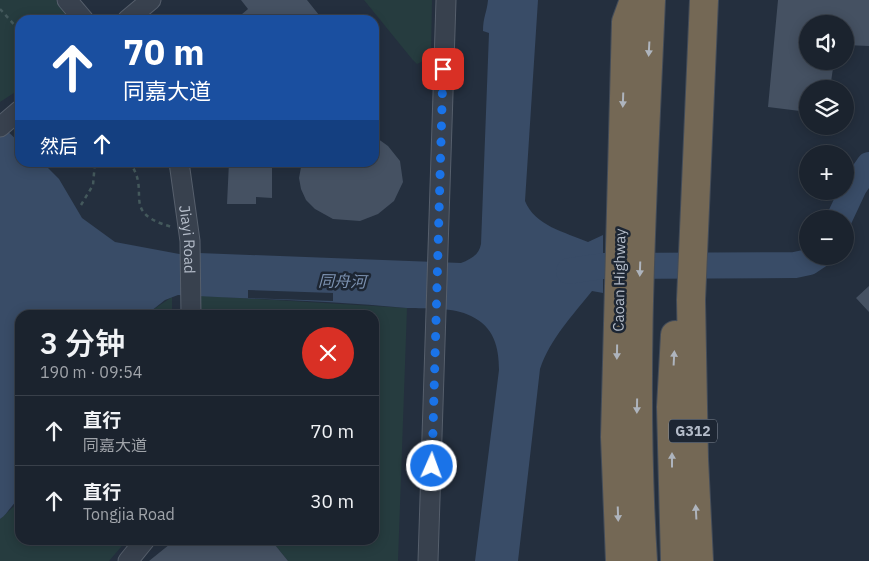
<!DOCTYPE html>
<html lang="zh">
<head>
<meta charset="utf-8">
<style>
	:root { --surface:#1b232e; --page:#242b36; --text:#f1f3f6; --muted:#a0a4aa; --line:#39404a }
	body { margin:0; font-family:"IBM Plex Sans","Noto Sans SC",sans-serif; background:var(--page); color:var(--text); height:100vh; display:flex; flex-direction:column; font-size:19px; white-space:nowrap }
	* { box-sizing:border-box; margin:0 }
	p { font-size:16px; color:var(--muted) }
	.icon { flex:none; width:28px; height:28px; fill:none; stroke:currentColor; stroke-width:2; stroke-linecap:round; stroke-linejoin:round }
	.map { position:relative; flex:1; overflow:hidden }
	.sheet { position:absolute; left:15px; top:310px; width:364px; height:235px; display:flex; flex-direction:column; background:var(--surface); border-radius:15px; box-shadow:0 2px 12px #0003,0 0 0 1px var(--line) }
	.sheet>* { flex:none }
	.banner { position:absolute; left:15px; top:15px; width:364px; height:152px; border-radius:15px; box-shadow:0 2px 12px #0003,0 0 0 1px var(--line); background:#1a4fa0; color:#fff; overflow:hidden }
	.fabs { position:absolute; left:799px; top:15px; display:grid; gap:10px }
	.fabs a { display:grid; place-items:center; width:55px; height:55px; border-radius:50%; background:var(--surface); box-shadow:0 2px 12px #0003,0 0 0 1px var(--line); font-size:25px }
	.pin { position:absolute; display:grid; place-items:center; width:42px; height:42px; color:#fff; margin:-21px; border-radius:10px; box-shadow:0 2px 8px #0006 }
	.me { position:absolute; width:55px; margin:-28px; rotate:2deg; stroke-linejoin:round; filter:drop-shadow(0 0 4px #0008) }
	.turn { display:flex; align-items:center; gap:18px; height:105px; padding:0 25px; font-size:22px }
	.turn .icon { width:65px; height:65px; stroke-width:2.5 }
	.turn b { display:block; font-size:35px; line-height:42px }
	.then { display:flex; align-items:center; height:48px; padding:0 25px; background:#0003; gap:10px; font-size:19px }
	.round { display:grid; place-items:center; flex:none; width:52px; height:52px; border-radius:26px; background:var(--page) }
	.summary { display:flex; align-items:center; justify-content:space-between; height:85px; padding:0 25px }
	h1 { font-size:30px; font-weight:600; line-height:38px }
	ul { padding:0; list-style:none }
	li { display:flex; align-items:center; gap:15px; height:70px; padding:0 25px; border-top:1px solid var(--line) }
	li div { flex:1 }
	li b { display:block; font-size:19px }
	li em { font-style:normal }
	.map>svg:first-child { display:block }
	.green { fill:#263c3f }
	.water { fill:#394c67 }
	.pier { fill:#242f3e }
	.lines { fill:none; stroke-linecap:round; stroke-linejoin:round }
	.river { stroke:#394c67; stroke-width:26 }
	.building { fill:#455162 }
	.minor-casing { stroke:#565f6c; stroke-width:21 }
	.highway-casing { stroke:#434c59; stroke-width:30 }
	.path { stroke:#44595c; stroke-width:2.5; stroke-dasharray:4 4; stroke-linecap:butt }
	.minor { stroke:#38414e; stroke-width:19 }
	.highway { stroke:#746855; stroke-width:28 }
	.oneway { fill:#aeb4bd }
	.route { stroke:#1a73e8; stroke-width:9; stroke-dasharray:0 16.2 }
	.labels { text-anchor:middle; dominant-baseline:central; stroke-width:5; stroke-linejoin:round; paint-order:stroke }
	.shield { fill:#1d2633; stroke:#878f9c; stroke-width:1 }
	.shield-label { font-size:14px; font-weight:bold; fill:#b4bcc9 }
	.street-label { font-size:15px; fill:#b4bcc9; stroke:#1d2633 }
	.water-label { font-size:16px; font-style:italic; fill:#7c92b1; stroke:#1d2633 }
</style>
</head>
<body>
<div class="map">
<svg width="869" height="561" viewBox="0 0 869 561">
	<rect width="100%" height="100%" fill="#242f3e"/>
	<path class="green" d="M0,0h56l16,20h-52v69l-20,13z
		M364,0h68l-1,54 -2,4 -12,6 -5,-5z
		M191,295l216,13 -9,253h-110l-17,-21h103v-225h-183z
		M172,297v18h-26l2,-2z
		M20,501v39h107l-18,21h-109v-42z"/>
	<path class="water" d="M488,0h50l-13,201c10,25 40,31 63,41l15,-7v58l-11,-2c-19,24 -42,48 -52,78l-22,192h-43l24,-191c0,-23 -5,-43 -28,-54 -18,-9 -43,-7 -64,-8 -76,-7 -152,-9 -229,-13l-13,5 -19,15h-126v184c-10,6 -11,14 -20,20v-395l20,19v19l23,1 16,16 23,39 33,24 75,14 9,-3 262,10c10,-4 18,-8 20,-19l8,-211 -6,-2c0,-14 4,-19 5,-31z"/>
	<path class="pier" d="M248,290l85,3v8l-85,-3z"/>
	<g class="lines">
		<path class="river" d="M839,219l15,-32 15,-22
			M569,271l34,-5 192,-1 14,-3 9,-6"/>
	</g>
	<path class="building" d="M241,0h66l16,20h-88l13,-11z
		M778,0h91v46l-24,-1v-21h-37v37h26l-4,28h-22v23l-40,-5z
		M374,136l14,10 12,15 3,21 -9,19 -16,13 -18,7 -27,-2 -18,-10 -9,-9 -5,-11 -2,-11 3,-16h72z
		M229,162h43v36l-16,-1v7h-29z
		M869,286v26l-13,-14z
		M175,540h96l17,21h-139z"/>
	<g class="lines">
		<g class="minor-casing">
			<g id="minor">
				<path d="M67,0l17,20"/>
				<path d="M127,20l24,-20"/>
				<path d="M0,127l20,-17"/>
				<path id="s1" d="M179,162l11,79 1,74"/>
				<path d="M128,561l17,-21"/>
				<path d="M428,561l18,-561"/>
			</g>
		</g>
		<g class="highway-casing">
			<path id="highway" d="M620,561l-5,-124 11,-415 8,-22
				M643,561c-12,-187 0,-374 8,-561
				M675,561l-4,-154 4,-72
				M699,561l-5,-102 -3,-159 13,-300"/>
		</g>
		<path class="path" d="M0,9l20,22
			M129,162c24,30 -11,50 43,65
			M81,205l12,-20 2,-23"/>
		<use href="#minor" class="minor"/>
		<use href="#highway" class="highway"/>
	</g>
	<defs><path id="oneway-solid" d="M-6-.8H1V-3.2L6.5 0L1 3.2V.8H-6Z" transform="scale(1.25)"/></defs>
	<g class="oneway">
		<use href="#oneway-solid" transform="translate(649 49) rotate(93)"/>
		<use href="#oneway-solid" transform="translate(623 100) rotate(92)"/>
		<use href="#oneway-solid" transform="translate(640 269) rotate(92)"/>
		<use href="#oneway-solid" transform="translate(617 352) rotate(91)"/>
		<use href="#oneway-solid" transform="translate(674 358) rotate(-87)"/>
		<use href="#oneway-solid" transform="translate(637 406) rotate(91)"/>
		<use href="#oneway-solid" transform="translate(672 460) rotate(-90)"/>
		<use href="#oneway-solid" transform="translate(696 512) rotate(-93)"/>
		<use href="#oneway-solid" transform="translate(618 514) rotate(88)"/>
	</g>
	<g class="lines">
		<path class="route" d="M432,466l11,-397"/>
	</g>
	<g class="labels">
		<rect class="shield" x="669" y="419.5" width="48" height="23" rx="4"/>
		<g class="shield-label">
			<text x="693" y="431">G312</text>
		</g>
		<g class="street-label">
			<text stroke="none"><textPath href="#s1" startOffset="78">Jiayi Road</textPath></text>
			<text transform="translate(619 280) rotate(-89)">Caoan Highway</text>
		</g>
		<g class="water-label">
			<text transform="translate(342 281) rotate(1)">同舟河</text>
		</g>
	</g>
</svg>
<div class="fabs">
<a><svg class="icon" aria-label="sound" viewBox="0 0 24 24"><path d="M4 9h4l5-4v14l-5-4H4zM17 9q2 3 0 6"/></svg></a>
<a><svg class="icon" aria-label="layers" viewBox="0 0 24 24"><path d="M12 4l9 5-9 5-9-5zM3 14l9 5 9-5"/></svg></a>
<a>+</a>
<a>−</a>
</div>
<div class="pin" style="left:443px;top:69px;background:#d93025"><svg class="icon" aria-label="arrive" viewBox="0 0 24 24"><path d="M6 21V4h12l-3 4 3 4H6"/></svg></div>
<svg class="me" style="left:432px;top:466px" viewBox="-20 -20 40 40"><circle r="17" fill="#1a73e8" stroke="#fff" stroke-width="3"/><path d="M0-11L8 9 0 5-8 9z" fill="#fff"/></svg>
<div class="banner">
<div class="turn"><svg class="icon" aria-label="ahead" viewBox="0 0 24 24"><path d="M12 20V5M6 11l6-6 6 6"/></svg><div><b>70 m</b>同嘉大道</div></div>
<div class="then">然后<svg class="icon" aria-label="ahead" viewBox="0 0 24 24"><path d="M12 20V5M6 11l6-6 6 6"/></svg></div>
</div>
<section class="sheet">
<div class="summary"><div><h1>3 分钟</h1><p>190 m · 09:54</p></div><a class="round" style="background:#d93025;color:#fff"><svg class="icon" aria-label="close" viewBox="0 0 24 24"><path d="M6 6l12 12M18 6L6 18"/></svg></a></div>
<ul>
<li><svg class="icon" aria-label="ahead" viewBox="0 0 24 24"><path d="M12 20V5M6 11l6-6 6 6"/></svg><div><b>直行</b><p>同嘉大道</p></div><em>70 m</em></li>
<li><svg class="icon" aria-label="ahead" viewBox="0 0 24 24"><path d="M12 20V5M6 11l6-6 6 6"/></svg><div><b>直行</b><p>Tongjia Road</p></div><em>30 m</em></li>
</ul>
</section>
</div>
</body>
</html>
